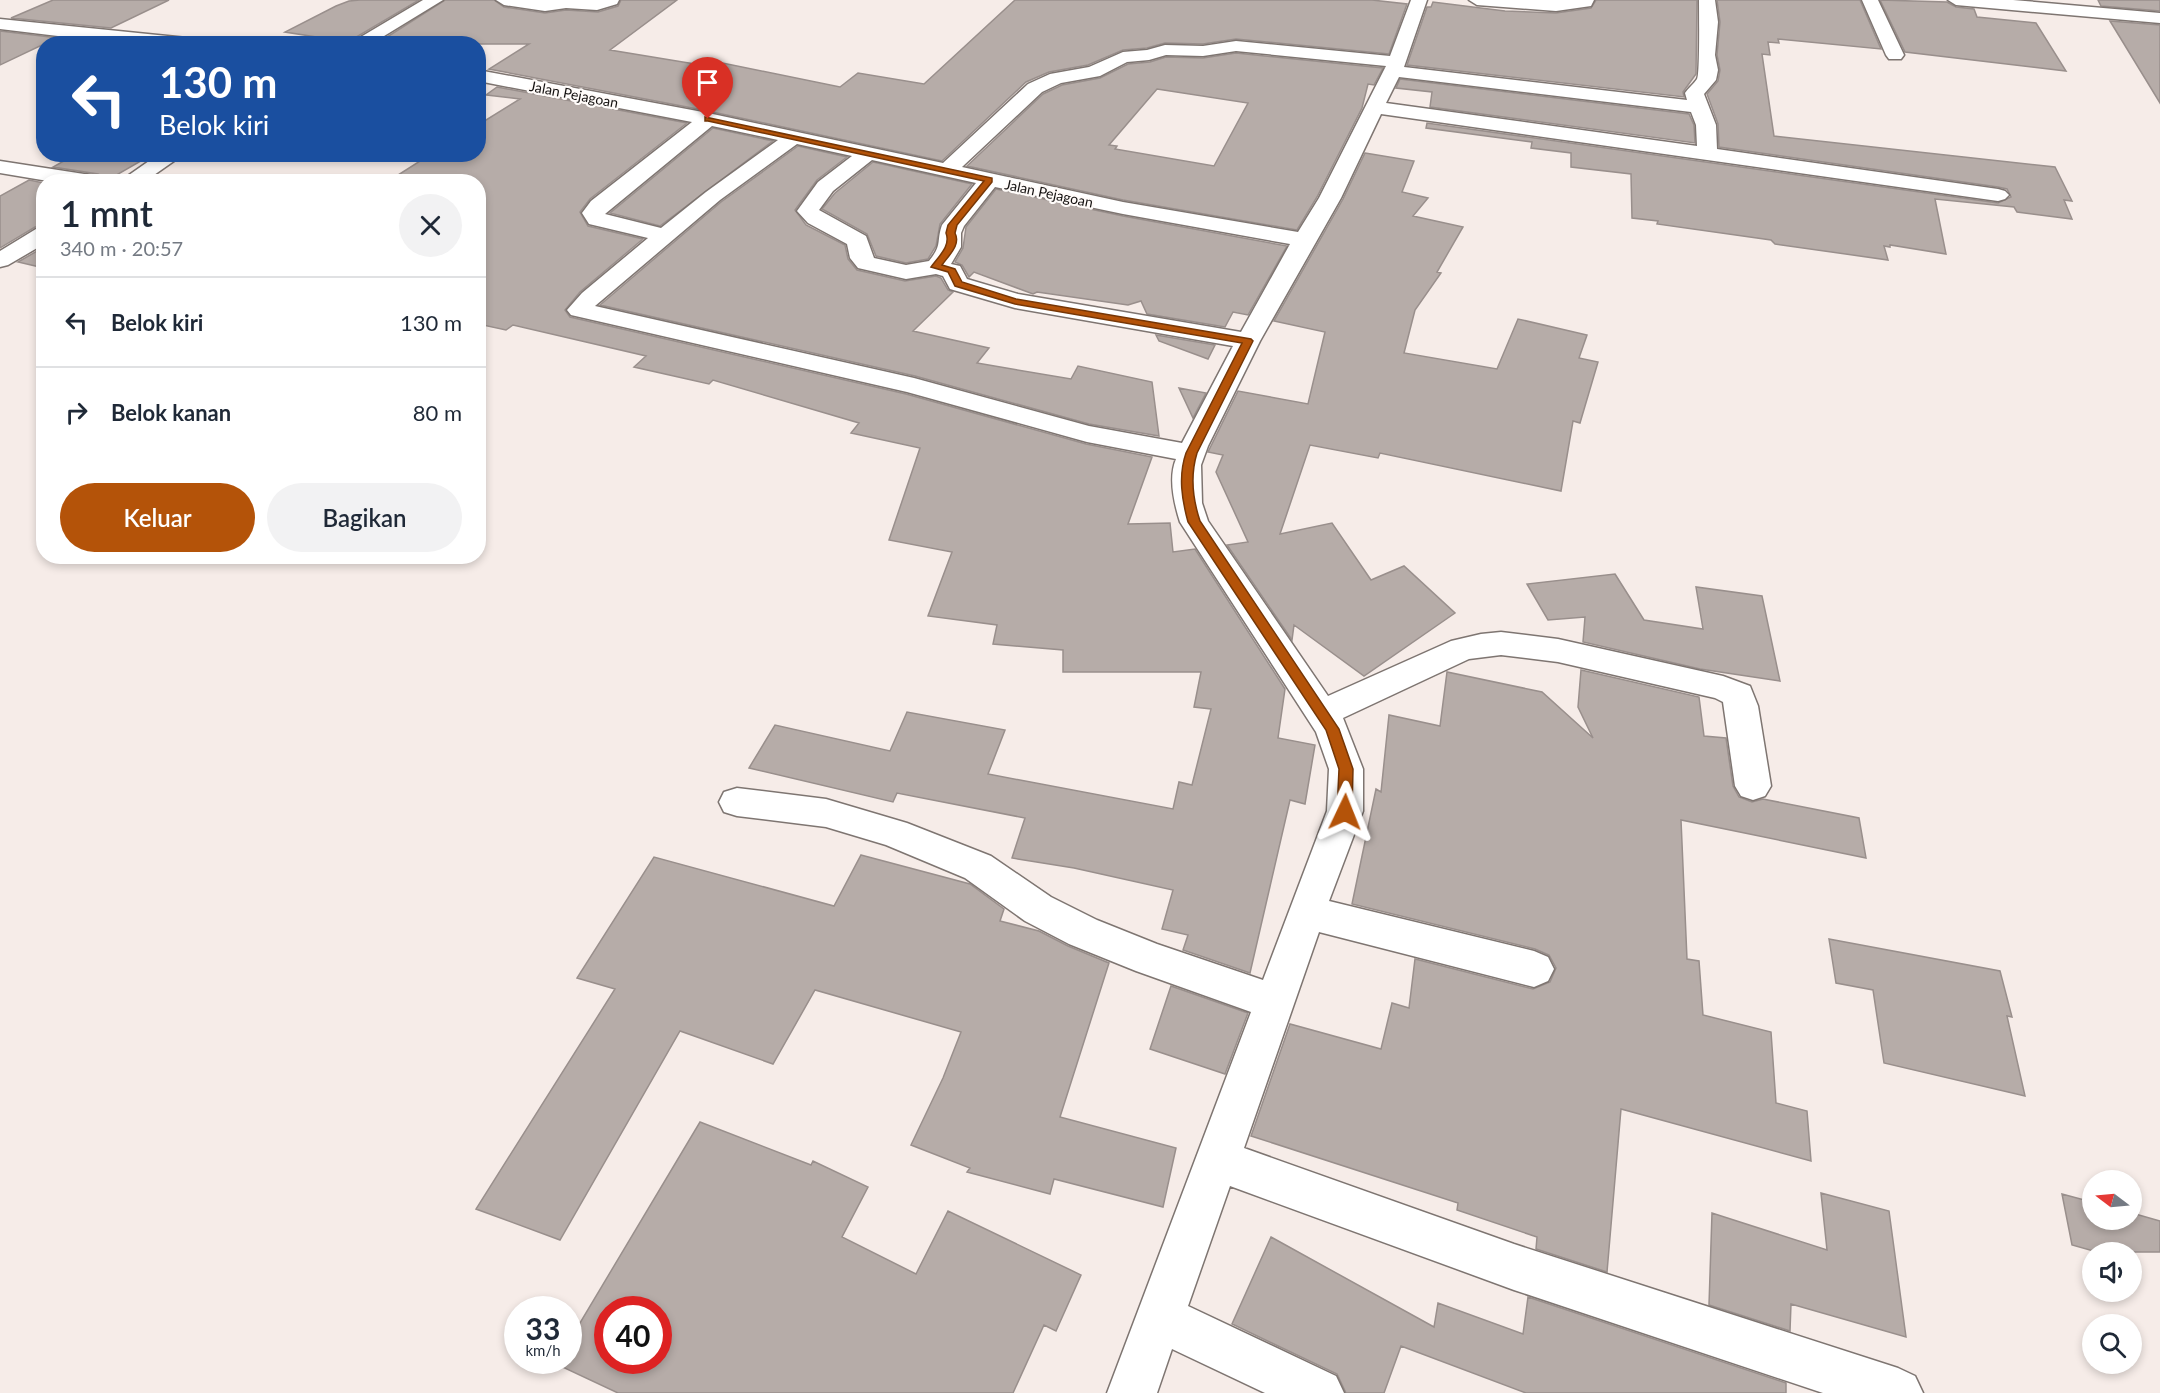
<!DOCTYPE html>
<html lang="id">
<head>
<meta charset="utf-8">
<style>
	:root { --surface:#fff; --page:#f2f2f3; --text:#1f2937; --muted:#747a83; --line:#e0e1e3; --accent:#b45309 }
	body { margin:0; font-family:Lato,sans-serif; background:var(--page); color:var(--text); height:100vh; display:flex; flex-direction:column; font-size:22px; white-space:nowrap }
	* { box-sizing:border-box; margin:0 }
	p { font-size:20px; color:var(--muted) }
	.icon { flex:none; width:33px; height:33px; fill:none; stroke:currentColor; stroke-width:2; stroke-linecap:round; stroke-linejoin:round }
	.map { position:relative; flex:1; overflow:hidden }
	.details { position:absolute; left:36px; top:174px; width:450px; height:390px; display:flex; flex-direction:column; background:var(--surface); border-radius:24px; box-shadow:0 3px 9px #0003 }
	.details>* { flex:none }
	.top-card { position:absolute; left:36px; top:36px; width:450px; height:126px; border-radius:24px; box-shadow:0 3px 9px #0003; background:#1a4fa0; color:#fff; overflow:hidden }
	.needle { width:39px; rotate:286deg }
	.buttons { position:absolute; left:2082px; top:1170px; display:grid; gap:12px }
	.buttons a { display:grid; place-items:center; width:60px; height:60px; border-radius:50%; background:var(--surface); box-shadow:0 3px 9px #0003; font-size:30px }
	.speed { position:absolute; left:504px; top:1296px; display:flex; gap:12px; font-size:30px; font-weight:700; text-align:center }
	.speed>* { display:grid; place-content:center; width:78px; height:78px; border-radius:50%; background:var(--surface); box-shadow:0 3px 9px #0003; line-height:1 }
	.speed small { font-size:15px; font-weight:400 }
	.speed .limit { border:9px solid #d22; background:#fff; color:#111 }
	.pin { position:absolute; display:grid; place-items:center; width:51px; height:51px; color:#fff; margin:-62px -26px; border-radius:50% 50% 50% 0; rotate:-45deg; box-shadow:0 0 6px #0007 }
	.pin .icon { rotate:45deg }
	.me { position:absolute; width:66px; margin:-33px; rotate:2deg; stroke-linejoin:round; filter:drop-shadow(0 0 4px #0008) }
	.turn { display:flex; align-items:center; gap:21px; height:126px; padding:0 24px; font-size:27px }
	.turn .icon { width:78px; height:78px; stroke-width:2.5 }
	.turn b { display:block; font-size:42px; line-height:51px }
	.round { display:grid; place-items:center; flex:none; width:63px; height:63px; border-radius:32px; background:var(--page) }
	.overview { display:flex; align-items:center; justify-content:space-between; height:102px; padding:0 24px }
	h1 { font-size:36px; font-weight:600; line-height:45px }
	.primary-button { display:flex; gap:12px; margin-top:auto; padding:12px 24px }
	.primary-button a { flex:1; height:69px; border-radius:36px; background:var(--accent); color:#fff; font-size:24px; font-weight:600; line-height:69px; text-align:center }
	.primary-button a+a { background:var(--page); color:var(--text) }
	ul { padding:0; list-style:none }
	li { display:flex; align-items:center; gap:18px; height:90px; padding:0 24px; border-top:2px solid var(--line) }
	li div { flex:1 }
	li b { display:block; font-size:22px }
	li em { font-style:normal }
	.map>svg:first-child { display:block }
	.building { fill:#b6aca8; stroke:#998f8c; stroke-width:1.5; fill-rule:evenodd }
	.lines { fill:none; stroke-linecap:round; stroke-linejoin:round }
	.minor-casing { stroke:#7e7571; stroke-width:3 }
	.minor { fill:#fff; fill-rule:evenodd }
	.route { fill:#b45309; stroke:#753606; stroke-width:1.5 }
	.labels { text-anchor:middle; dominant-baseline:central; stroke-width:4.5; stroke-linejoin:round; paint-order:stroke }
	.far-street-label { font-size:14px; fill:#13100f; stroke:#fffbf9 }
</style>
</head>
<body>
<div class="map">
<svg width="2160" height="1393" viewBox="0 0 2160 1393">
	<rect width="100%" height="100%" fill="#f6ece8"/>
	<path class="building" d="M53,0h116l-58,28 -100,-10z
		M360,0h59l-71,42 -63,-10 51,-26 13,-5z
		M445,0h49l10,7 41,6 21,-3 32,2 20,-6 3,-6h56l-67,50 91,15 7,-5 132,27 18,-14 66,11 91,-84h357l35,4 -18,50 -153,-15 -33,5 -38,-1 -18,5 -24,2 -35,15 -39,7 -23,10 -84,79 -234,-50 -219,-42 40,-25h-153z
		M1596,0h101l-1,74 -13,18 1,5 -277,-32 20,-58h4l2,-5 72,9 51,2 35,-5z
		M1717,0h143l21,49 -103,-10 1,4 -11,-1 2,13 -8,-1 12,82 281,31 17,34 -8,-1 8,19 -55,-7 -3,-5 -79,-8 11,55 -56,-9v2l-6,-1 4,14 -113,-16 -4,-4 -114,-16 1,-3 -26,-3 -1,-44 -60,-7v-14l-40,-5 1,-6 -106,-14 1,-5 571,80 13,-6 -4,-8 -9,-2 -279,-40 -1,-23 -11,-30 11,-13 2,-11 -3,-15 3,-33z
		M1880,0l67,2 9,5 18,2 3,8 59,6 30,48 -161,-19z
		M2098,0h62v11l-59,-5z
		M2110,21l50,4v78z
		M0,31l83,10 -4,3h-35l-44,21z
		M1236,53l147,15 -9,17 -6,-1 -6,24 -45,89 -20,33 -174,-30 -156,-34 76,-72 19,-9 38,-7 28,-14 22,-2 16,-5 37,1zM1157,89l91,14 -34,63 -99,-17 2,-3 -8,-1z
		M1400,79l289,35 5,11 1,18 -265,-36 2,-15 -36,-4z
		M497,87l190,36 -97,76 -10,13 8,14 55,13 -63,53 -15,18 5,7 336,77 180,50 66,13 -24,67 42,-1 3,29 22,-3 90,140 -7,49 37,7 -10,59 -15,-4 -40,173 -67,-23 5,-15 -26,-6 11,-39 -99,-22 -62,-10 13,-40 -128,-25 -4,9 -144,-34 26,-43 115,26 17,-39 98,18 -17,44 185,35 6,-27 13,3 19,-76 -17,-2 7,-35h-138v-22l-70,-6 4,-19 -69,-9 24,-64 -63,-12 31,-92 -69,-15 8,-10 -146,-43 -4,4 -75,-17 12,-11 -133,-31 -7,5 -28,-6v-142h-91l44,-28h47v-29l42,-26 -34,-4z
		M713,128l60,13 -113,85 -50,-13z
		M798,146l49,11 -30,23 -22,30 11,15 39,20 3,14 9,11 48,11 31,-5 5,2 7,12 5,2 -40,39 76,17 -12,15 94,16 7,-13 74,16 7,54 -70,-12 -174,-48 -315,-71 121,-103z
		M1365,153l49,8 -12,31 26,6 -15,18 50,11 -26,45 4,1 -26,37 -11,43 93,16 21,-50 69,16 -8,23 19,4 -18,61 -7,-2 -12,70 -181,-38 -2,5 -68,-13 -30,89 52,-11 39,57 33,-14 51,47 -91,63 -70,-51 -2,15 -65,-95 21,-3 -32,-70 7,-17 -15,-3 30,-61 70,13 17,-72 -51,-11 69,-122z
		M76,154h77l-45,26 -10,-6 -45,-7z
		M873,162l99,22 -32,40 -4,22 -8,13 -22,4 -30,-7 -9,-22 -45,-25 13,-16z
		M29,180l15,3v43l-9,1 -35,21v-52z
		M996,189l127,27 164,30 -39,69 -15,-3 -8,15 -78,-13 -6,-13 -13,4 -91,-13 -4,2 -59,-22 -5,5 -7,-12 -7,-3 8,-14 3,-21z
		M44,247v21l-26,-6z
		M1156,335l59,10 -7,14 -49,-18z
		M1179,388l27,5 -13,25z
		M1615,574l29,46 59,9 -7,-42 66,9 18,85 -80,-12 -117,-27 2,-25 -37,3 -21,-36z
		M1581,670l118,27 5,39 22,2 7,48 6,11 13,5 11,-3 96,19 7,40 -185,-38 6,139 12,2 4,54 68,17 5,71 31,8 4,50 -190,-52 -14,163 -71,-23 1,-12 -80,-27 1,-7 -207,-67 39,-112 91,25 11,-46 17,5 6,-49 118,30 17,-7 6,-14 -7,-13 -14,-6 -183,-45 24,-115 5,3 8,-77 51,11 7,-54 95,20 51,46 -15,-31z
		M861,855l109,29 34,25 -4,12 39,10 29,15 41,17 -49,154 116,31 -13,59 -109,-28 -4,15 -83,-22 3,-4 -59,-23 32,-67 18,-46 -146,-42 -42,74 -93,-33 -120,209 -84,-31 139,-220 -38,-11 77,-121 180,49z
		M1829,939l171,32 12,46 -5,-1 18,80 -141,-33 -11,-73 -37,-7z
		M1171,986l77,27 -23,61 -75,-25z
		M700,1122l111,43 2,-4 55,26 -26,50 74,37 32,-63 133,64 -25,56 -12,-6 -31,68h-395l-62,-29 2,-4h10v-17zM608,1310h50v50h-50z
		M1821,1193l68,18 17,126 -115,-33 -1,27 -81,-26 3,-92 115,37z
		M2062,1194l30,8v18h40v-7l28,8v31h-63l-25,-7z
		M1271,1237l163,90 4,-24 85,31 5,-37 258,86v10h-260l-125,-47 -17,47h-38l-9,-19 -105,-50z"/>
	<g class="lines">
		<g class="minor-casing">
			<path id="minor" d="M423,0h20l-72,44h-22z
				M496,0h123l-2,4 -20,6 -31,-2 -21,3 -41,-6z
				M1411,0h16l-23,67 283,33 -2,-7c3,-5 9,-9 12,-14 3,-4 2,-70 2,-79h16l3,22 -3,33 3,15 -2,10 -12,14 12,31 1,24 281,40 7,2 4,4 -4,4 -7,2 -617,-87 -40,84 -81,143 -52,105 -7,19 1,38 6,18 120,175 123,-55 30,-7 20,-2 57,7 165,37 27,10 8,20 13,80 -6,10 -12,4 -12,-4 -6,-10 -12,-84 -8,-4 -157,-36 -57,-7 -32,4 -126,59 20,51v42l-34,90 205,50 14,6 6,12 -6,12 -14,6 -215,-55 -75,216 270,96 384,124 17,8 8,17h-100l-309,-103 -284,-104 -42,120 148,70 8,17h-79l-93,-44 -15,44h-50l144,-381 -115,-41 -67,-27 -44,-23 -60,-43 -79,-33 -60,-18 -89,-11 -13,-4 -5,-10 5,-10 13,-4 89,11 81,24 84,33 60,41 46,23 60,24 106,36 64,-169 2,-42 -13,-37 -136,-210c-6,-19 -12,-44 -4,-63l-89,-17 -180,-50 -336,-77 -4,-5 15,-17 66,-55 -59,-14 -7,-11 9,-12 101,-79 -214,-41v-11l230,43 235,50 85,-79 22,-10 39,-7 34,-15 24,-2 18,-5 38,1 33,-5 154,15zM1236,51l150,15 -67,132 -21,34 -175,-30 -161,-35 80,-75 19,-9 39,-7 27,-14 22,-2 17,-5 37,1zM1399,77l292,35 5,13 1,21 -311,-43zM712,126l66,14 -72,52 -45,36 -56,-14zM797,144l55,12 -34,26 -21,29 11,12 39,21 3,14 8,10 48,11 30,-5 7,2 7,13 65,19 218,38 -51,97 -93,-17 -175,-48 -319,-72 125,-106zM872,160l104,23 -34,42c-6,17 1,19 -13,36l-23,4 -32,-7 -8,-22 -47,-26 14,-19zM995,187l128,27 167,30 -49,88 -223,-38 -51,-15 -7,-13 -9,-2 10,-17v-14l3,-7z
				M1469,0h125l-3,6 -35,5 -79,-6z
				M1862,0h16l26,55 -3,4h-12l-3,-4z
				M1948,0h65l147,13v10l-204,-18z
				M0,19l197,20 8,5h-81l-124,-15z
				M159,154h25l-40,28h-25z
				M0,161l97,15 7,2 3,4h-53l-54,-9z
				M44,228v16l-36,21 -8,2v-16l36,-22z"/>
		</g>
		<use href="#minor" class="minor"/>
	</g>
	<path class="route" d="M705,117l287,61v4l-35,43 -2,8c6,12 -6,22 -13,32l13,4 7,13 54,17 235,40 2,2 -56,112c-7,23 -4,47 3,68l139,208 14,40 -1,43 -2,4h-10l-3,-4 2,-43 -13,-39 -138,-208c-6,-22 -10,-46 -2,-69l56,-110 -227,-39 -60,-18 -7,-14 -17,-5c8,-11 20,-21 15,-34l2,-8 36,-44 -276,-60h-3z"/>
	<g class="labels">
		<g class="far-street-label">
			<text transform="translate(574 94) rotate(11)">Jalan Pejagoan</text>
			<text transform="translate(1049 193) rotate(12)">Jalan Pejagoan</text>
		</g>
	</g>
</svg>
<div class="buttons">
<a><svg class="needle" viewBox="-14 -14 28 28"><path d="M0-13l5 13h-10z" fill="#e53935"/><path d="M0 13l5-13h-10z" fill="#747a83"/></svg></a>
<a><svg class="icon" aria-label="sound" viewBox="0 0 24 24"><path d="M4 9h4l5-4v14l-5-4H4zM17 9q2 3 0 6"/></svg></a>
<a><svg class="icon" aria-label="search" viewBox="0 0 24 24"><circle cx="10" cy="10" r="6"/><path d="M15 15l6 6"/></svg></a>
</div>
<div class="speed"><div>33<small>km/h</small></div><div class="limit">40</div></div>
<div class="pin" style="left:708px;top:119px;background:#d93025"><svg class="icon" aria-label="arrive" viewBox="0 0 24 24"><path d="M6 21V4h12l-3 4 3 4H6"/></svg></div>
<svg class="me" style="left:1345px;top:812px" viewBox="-20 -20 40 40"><path d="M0-17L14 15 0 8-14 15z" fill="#b45309" stroke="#fff" stroke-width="4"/></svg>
<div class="top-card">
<div class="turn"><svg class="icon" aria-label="left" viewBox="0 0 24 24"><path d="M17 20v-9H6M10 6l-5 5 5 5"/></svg><div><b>130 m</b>Belok kiri</div></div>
</div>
<section class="details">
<div class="overview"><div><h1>1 mnt</h1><p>340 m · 20:57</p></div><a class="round"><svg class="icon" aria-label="close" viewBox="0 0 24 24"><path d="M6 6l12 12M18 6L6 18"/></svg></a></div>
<ul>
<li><svg class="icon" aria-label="left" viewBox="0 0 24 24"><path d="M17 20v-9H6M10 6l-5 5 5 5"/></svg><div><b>Belok kiri</b></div><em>130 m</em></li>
<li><svg class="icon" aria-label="right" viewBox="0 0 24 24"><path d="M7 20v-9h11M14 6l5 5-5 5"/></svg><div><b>Belok kanan</b></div><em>80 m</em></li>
</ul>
<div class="primary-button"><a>Keluar</a><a>Bagikan</a></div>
</section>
</div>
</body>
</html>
